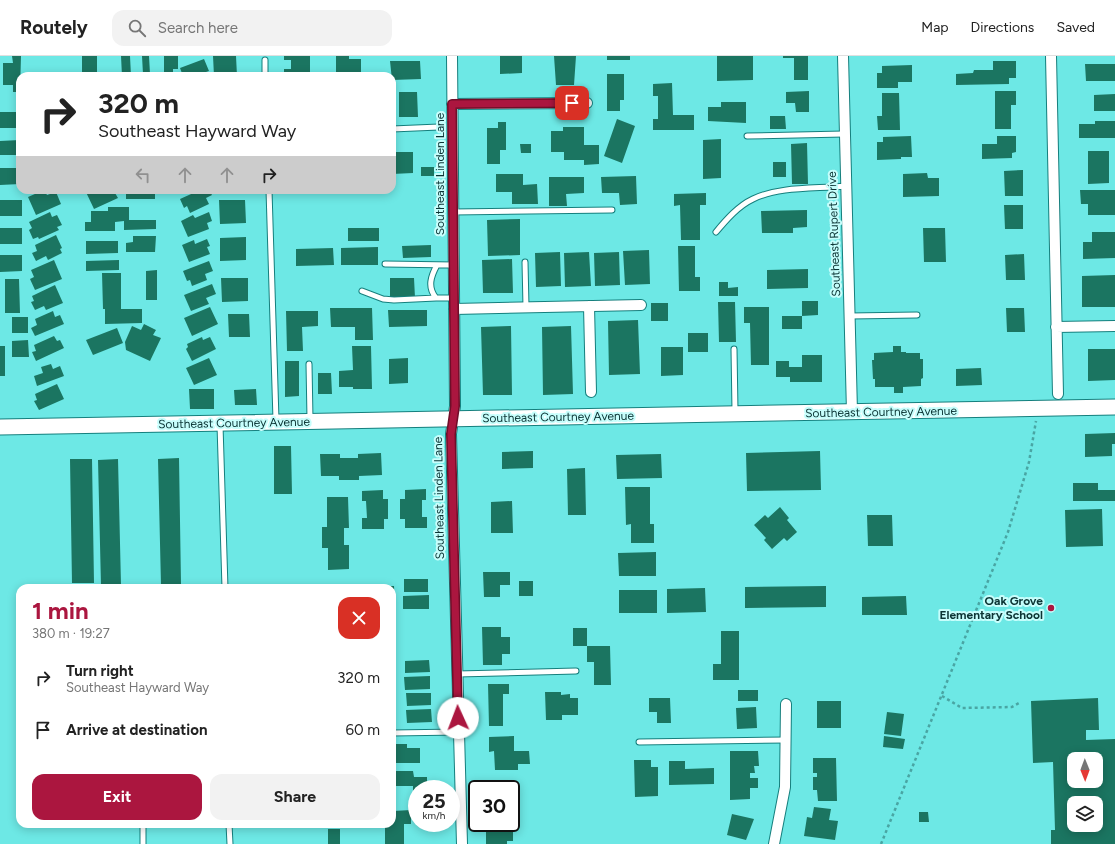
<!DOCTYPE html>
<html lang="en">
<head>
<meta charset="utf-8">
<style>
	:root { --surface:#fff; --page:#f2f2f2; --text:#222; --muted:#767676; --line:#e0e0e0; --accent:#ab163f }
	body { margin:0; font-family:Figtree,sans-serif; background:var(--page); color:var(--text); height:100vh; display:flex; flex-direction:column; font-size:15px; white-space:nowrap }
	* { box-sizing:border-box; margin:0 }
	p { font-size:13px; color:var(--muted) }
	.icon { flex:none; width:22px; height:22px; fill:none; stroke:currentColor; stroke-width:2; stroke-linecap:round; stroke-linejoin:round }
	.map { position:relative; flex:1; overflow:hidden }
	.details { position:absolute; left:16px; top:528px; width:380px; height:244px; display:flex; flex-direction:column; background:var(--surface); border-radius:12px; box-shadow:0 2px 10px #0003 }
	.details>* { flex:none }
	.guide { position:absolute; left:16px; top:16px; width:380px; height:122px; border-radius:12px; box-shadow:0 2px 10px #0003; background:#fff; color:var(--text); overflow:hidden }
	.needle { width:26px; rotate:179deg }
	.buttons { position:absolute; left:1067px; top:696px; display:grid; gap:8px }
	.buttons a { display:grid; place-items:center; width:36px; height:36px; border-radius:8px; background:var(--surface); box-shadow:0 2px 10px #0003; font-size:20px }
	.speed { position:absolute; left:408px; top:724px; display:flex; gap:8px; font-size:20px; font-weight:700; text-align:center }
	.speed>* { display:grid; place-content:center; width:52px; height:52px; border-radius:50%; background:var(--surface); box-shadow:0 2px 10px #0003; line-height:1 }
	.speed small { font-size:10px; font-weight:400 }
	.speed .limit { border:2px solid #111; border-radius:6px; background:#fff; color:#111 }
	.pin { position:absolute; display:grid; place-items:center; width:34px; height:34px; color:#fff; margin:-17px; border-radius:8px; box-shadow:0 2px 6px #0006 }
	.me { position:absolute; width:44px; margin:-22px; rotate:358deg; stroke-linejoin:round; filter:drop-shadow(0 0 3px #0008) }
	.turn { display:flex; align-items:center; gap:14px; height:84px; padding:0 16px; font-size:18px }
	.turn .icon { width:52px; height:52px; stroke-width:2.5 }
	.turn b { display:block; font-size:28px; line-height:34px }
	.lanes { display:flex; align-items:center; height:38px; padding:0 16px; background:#0003; justify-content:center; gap:20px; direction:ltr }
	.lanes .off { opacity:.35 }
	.round { display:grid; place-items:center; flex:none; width:42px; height:42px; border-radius:12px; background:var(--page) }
	.head { display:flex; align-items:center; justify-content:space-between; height:68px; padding:0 16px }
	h1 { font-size:24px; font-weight:700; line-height:30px; color:var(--accent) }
	.cta { display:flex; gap:8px; margin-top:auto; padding:8px 16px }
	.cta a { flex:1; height:46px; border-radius:12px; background:var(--accent); color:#fff; font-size:16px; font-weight:700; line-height:46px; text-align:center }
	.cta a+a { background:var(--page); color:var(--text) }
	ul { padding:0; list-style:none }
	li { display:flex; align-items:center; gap:12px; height:52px; padding:0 16px }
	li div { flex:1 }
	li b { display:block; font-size:15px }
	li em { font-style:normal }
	header { display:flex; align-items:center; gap:24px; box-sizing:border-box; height:56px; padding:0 20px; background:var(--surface); border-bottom:1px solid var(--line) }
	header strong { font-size:19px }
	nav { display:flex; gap:22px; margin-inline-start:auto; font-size:14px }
	.search { width:280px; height:36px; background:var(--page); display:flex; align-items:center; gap:10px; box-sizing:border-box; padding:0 14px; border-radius:12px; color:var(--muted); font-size:15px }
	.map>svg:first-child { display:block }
	.building { fill:#1b7561; fill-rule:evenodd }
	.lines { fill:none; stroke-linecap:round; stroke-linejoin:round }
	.lane-casing { stroke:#157f7d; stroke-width:7 }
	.street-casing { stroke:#157f7d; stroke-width:12 }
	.secondary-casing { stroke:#157f7d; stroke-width:17 }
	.path { stroke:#49a5a3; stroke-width:2.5; stroke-dasharray:3 3; stroke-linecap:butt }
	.lane { stroke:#fff; stroke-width:5 }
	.street { stroke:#fff; stroke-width:10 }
	.secondary { stroke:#fff; stroke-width:15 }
	.route-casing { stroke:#6f0e29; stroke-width:10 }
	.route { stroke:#ab163f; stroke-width:7 }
	.poi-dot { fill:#ab163f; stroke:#c7fefc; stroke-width:1.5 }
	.labels { text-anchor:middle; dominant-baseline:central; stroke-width:4; stroke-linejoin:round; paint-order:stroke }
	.street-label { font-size:12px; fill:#0b3434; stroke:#c7fefc }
	.poi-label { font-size:12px; font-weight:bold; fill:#0b3434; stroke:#c7fefc; text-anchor:end }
</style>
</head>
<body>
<header>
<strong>Routely</strong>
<div class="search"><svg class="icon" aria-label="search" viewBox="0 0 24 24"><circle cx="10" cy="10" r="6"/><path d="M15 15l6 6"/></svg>Search here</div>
<nav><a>Map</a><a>Directions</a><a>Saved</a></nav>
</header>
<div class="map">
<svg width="1115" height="788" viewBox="0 0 1115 788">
	<rect width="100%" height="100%" fill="#6de8e5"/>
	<path class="building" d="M12,0h9l-1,36h-7v-7h-10v-22h10z
		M82,0h15v20h-15z
		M121,0h9l1,20h-9z
		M142,0h7l1,18h-7z
		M164,0h14v13h-5v6l-9,1z
		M213,0h23l1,20h-23z
		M284,0h26v20h-26v-7h7v-9h-7z
		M336,0h13v3h12v17h-25z
		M500,0h22v17l-22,1z
		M554,0h22l-2,29h-18z
		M607,0h23v4h-23z
		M717,0h36v24l-36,1z
		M783,0h25v24h-14v-22h-11z
		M204,3l5,12 -3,1 1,4h-24l-3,-8z
		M390,5h30l1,18 -29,1z
		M993,5h23v17h-7v6l-53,1v-11l17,-1 1,-3h19z
		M1085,8h30v17h-29z
		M912,9v17h-14v6h-21v-15h5v-7z
		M607,18h17v26h-4v11h-13z
		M672,27l1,32h21v15h-41v-11h5v-23h-5v-12z
		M809,35v21h-13l-1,-9h-9v-11z
		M995,35h21v14h-5v24h-16z
		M399,36h18l1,25h-19z
		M882,37h17l1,37h-22l-1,-14h5z
		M1115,38v17h-21v-16z
		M721,46h25v21l-38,-2v-14h13z
		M0,56h20v16h-20z
		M770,60h15l1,13h-16z
		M617,63l18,7 -13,37 -18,-7z
		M1095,65h20v17h-36v-14h16z
		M498,66h8v28h-6v14h-13v-36h11z
		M563,71h21v18h15v19l-15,1v-5h-20v-8h-13v-21h12z
		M911,80l1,21h-11v2l-24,1v-18h6v-5z
		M997,80h19v16l-4,1v5l-30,1v-15h15z
		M721,83v39l-18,1v-39z
		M20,84v15h-20v-14z
		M807,87l1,41h-16l-1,-40z
		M520,88h11v9h-10z
		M1088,95h21v32l-21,1z
		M392,96h21v21l-21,1z
		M773,106h13v15h-13z
		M421,111h13v9h-13z
		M0,112h20v16l-20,1z
		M1023,114v26h-18l-1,-25z
		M927,117l1,5h11v18l-36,1v-23z
		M496,118h27v11l14,-1 1,20h-26v-12h-16z
		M636,120l1,28 -17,1 -1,-12h-17l-1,-16z
		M549,121h35v16l-18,1 1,12h-18z
		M44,134l3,5 9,-3 5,12 -25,11 -8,-18z
		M85,134h35l-5,3 3,5 -24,11z
		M126,134h29v9h-29z
		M200,134h9l3,5 -6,3 3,6 -19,9 -3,-7 -3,2 -4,-9z
		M1080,134h35v25h-27v-11h-7z
		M706,137v12h-6v35h-19l-1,-35 -6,1v-12z
		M0,144h22v16h-22z
		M219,144h26l1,23 -26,1z
		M1004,149h19v24h-18z
		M108,151h21v13h27v9l-32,1v-9l-9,1v9h-30v-9h6v-11h17z
		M807,154v17l-14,1v5h-31l-1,-22z
		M50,156l2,5 5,-2 5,10 -5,2 2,3 -20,9 -1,-2 -5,2 -4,-9 3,-2 -3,-6z
		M209,156l3,9 -5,2 2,6 -21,8 -7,-16 12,-6 2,3z
		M520,163v36l-32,1 -1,-36z
		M0,172h22v16h-22z
		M348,172h31v13h-31z
		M923,172h22l1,34h-22z
		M1092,176h23v26l-32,1v-17h9z
		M56,179l6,13 -2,1 2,4 -14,7 -2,-4 -10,5 -4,-8 5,-2 -2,-6z
		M133,180h23l-1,16h-29v-9l7,-1z
		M246,181v23l-26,1v-23z
		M207,183l3,7 -3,1 3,7 -21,8 -7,-17 12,-5 1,4z
		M86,185h32v12l-32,1z
		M431,189v12l-28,1 -1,-12z
		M678,190h17v31h5v14h-21z
		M378,191v18h-37v-17z
		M333,192l1,17 -38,1v-17z
		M649,194l1,34 -25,1 -2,-34z
		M560,196l1,34 -25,1 -1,-34z
		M589,196l2,34 -26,1 -1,-34z
		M619,196l1,33 -25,1 -1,-33z
		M1024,198l1,26h-19l-1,-25z
		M0,199h22v16l-22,1z
		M512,203l1,34h-30l-1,-33z
		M54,204l8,19 -27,11 -5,-11 4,-2 -3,-7z
		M119,204v10l-33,1v-10z
		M209,205l4,10 -8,3 2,6 -15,6 -2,-6 -3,1 -4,-10z
		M808,213v19l-41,1v-19z
		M157,214v30h-11v-29z
		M102,217h19v36h21v14l-37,1v-15h-2z
		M1115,219v32h-33v-31z
		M221,222h27v23l-26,1z
		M390,222h24l1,20 -25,1z
		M5,223h14l1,34h-15z
		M719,226h9v6l10,-1v9h-19z
		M212,228l4,10 -10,4 3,6 -18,7 -7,-16z
		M55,229l8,18 -17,7 -2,-4 -9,4 -4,-8 3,-1 -2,-5z
		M802,245h16v14l-16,1z
		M718,246h17l1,40h-17z
		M651,247h17v18h-17z
		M210,251l8,17 -26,12 -8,-18z
		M744,251h25v58h-18l-1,-42h-6z
		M330,252h42l1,32h-18v-13h-24z
		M1006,252h18l1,24h-18z
		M388,254h39v16l-38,1z
		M53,255l2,6 5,-2 4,9 -29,12 -4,-8 6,-3 -2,-6z
		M286,255h32v15l-16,1 1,24h-16z
		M228,258h21l1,23h-21z
		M782,260h20v13h-20z
		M12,261h16v16h-16z
		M638,264l2,54 -31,1 -1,-54z
		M144,268l12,6 -3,5 8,3 -11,23 -24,-11 -1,-8 7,-16 9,4z
		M511,270l1,69h-29l-2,-68z
		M571,270l2,68 -30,1 -1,-68z
		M117,272l6,15 -30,12 -7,-15z
		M688,277h20v19h-20z
		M54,280l3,5 3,-1 4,8 -28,13 -4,-9 4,-1 -2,-6z
		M202,281l1,3 7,-3 6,12 -24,12 -6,-12 2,-2 -1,-3z
		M28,284l1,17h-17v-16z
		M0,290h5v30h-5z
		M352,290h19l1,43h-19v-2h-14v-16l14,-1z
		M893,290h8v6h5v1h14v6h3v19l-2,1v7l-18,1v6h-9v-6h-19v-8h-2l-1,-19h2v-7l19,-1z
		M661,291h22v28l-22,1z
		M1088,293h27v31l-27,1z
		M802,299h20v27h-32v-5h-14v-16h13v6h13z
		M209,302l8,17 -23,10 -8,-17z
		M408,302v25l-19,1v-25z
		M285,305h14v35l-14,1z
		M51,308l2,5 7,-3 4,10 -27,10 -3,-10 9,-3 -2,-6z
		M981,312l1,17 -26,1v-17z
		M318,317h13l1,21h-14z
		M57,328l7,15 -25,11 -5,-9 3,-1 -2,-6z
		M189,333h25v20h-24z
		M256,333l1,16h-22l-1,-15z
		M1115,377v11h-3v12l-27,1v-23z
		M274,390h17l1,48h-18z
		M533,395v17l-31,1v-17z
		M820,395l1,39 -74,1 -1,-38z
		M381,397l1,22 -23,1v4h-20v-4h-18l-1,-22h20v4h18v-4z
		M661,398l1,24 -45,1 -1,-24z
		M179,402l2,126 -20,1 -3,-126z
		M70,403h22l2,124h-22z
		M118,403l3,126 -20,1 -3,-126z
		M585,412l1,47h-18l-1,-46z
		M1073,427h25v7h17v11h-42z
		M625,431h25v37h4v19h-23v-19l-5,1z
		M426,433v11h-4v17h5v11h-22v-9h-5v-20h5v-9z
		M383,434v9h5v20h-4v10h-22v-11h5l-1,-17h-4v-10z
		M327,441h21l1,31h-5v17h5v24l-21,1v-22h-6v-21h5z
		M512,445l1,32h-22v-31z
		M780,451l9,11 -2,2 10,12 -10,9 -3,-3 -12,11 -8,-9 2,-2 -12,-13 11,-10 3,3z
		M1102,453l1,37 -37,1 -1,-37z
		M867,459h25l1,31h-25z
		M656,496v24h-37l-1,-23z
		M483,516h27v13h-10v12h-16z
		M404,523h24v13h-24z
		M519,525h14v15h-14z
		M381,530h13l1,24h-3v-22h-11z
		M826,530v21l-81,1v-21z
		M705,532l1,24 -39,1v-24z
		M619,534h38v23h-38z
		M429,539v14h-26v-13z
		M906,540l1,19h-45v-18z
		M482,571h19v10h9v17h-8v11h-19z
		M573,572h14v18h-14z
		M721,575h18v49h-26v-16h8z
		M587,590h23l1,39h-17v-23h-7z
		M429,604l1,12 -25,1v-12z
		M430,620v13l-25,1 -1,-13z
		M488,628h21v10h-6v32h-14z
		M738,634h20v11h-20z
		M545,636h16v3l9,-1v4h8v17h-16v5h-16z
		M406,637h25v12l-24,1z
		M649,642h21l1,25h-14v-11h-8z
		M1098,642l1,32h-13v10l29,-1v105h-64v-14h4l-2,-68 -20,1 -2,-62zM1074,703h22v22h-22zM1074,747h22v22h-22z
		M817,645h24v27h-24z
		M756,651l1,21 -20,1 -1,-21z
		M431,653l1,13 -25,1 -1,-13z
		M887,656l17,2 -3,22 -17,-2z
		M514,680v15h15l1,13h-12v6h-23l-1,-19 -5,1v-15z
		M884,680l21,3 -2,10 -20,-2z
		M393,688h14v4h13v15h-27z
		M730,695h28l1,15h-5l1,7h-5v5h8v10h-8v11l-20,1z
		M813,702h23l1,43h-19l-1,-11h-4v-13h4v-4h-4z
		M634,704h17v7h7v29l-23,1z
		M669,705h16v8l29,-1v16l-45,1z
		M392,715h21l1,6h13v12h-10v6h-4v-9h-21z
		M485,724h23v9h-23z
		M814,751l17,2 -2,11 9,1 -3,19 -31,-4 3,-19 5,1z
		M411,754v14h-7v20h-19v-18h-17v-2h24l1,-13z
		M919,756h9l1,10h-10z
		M732,758l22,5 -8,21 -19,-5z
		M486,767h21v8h6v10h-6v3h-21z
		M328,773h12v15h-12z"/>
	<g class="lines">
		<g class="lane-casing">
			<path id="lane" d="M265,4v16
				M392,73l47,-2
				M747,80l97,-2
				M269,134l7,230
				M453,156l159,-2
				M716,176c10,-12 22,-26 37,-33 27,-13 63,-10 92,-13
				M525,206l1,45
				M385,208l69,1
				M437,209c-6,11 -10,22 -1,33h18
				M362,235l21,8 11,1 42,-2
				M850,260l67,-1
				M734,293l1,62
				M309,308l1,55
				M220,369l5,163
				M457,618l119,-3
				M392,677l67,-1
				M639,686l147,-2
				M143,768v20
				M229,768l1,20"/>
		</g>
		<g class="street-casing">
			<path id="street" d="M452,0l3,350 -4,28 11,410
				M843,0l9,356
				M1051,0l7,338
				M452,48l135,-1
				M589,250l2,86
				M454,253l187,-4
				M1056,271l59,-1
				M774,788l11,-57 1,-83"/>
		</g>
		<g class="secondary-casing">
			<path id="secondary" d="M0,371l1115,-20"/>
		</g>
		<path class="path" d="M942,640l20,12 50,-1 7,-4
			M881,788l127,-312 21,-70 7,-41"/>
		<use href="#lane" class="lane"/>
		<use href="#street" class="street"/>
		<use href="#secondary" class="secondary"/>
	</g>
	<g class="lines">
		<g class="route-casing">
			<path id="route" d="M458,662l-7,-284 4,-28 -3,-302 120,-1"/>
		</g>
		<use href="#route" class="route"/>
	</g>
	<circle class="poi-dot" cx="1051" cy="552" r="4"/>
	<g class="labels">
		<g class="street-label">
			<text transform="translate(440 118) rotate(-90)">Southeast Linden Lane</text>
			<text transform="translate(834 178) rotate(-92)">Southeast Rupert Drive</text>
			<text transform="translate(881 356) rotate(-1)">Southeast Courtney Avenue</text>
			<text transform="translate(558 361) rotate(-1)">Southeast Courtney Avenue</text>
			<text transform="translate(234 367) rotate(-1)">Southeast Courtney Avenue</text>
			<text transform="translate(439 442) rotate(-91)">Southeast Linden Lane</text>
		</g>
		<g class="poi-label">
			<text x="1043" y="545">Oak Grove<tspan x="1043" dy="14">Elementary School</tspan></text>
		</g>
	</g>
</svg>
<div class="buttons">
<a><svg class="needle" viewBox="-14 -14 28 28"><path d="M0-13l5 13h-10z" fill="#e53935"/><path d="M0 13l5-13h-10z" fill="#767676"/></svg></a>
<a><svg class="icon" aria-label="layers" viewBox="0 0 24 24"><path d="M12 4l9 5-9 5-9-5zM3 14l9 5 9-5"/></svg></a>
</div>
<div class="speed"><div>25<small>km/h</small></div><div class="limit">30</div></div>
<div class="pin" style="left:572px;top:47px;background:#d93025"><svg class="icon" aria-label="arrive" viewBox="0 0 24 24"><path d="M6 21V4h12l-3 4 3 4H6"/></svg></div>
<svg class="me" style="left:458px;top:662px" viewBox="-20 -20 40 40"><circle r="19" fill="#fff"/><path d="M0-13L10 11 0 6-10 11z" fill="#ab163f"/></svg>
<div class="guide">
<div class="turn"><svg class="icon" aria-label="right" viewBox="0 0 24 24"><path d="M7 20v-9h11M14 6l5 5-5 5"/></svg><div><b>320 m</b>Southeast Hayward Way</div></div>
<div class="lanes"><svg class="icon off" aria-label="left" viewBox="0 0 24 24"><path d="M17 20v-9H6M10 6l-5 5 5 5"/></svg><svg class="icon off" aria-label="ahead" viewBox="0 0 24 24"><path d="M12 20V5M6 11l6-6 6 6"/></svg><svg class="icon off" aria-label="ahead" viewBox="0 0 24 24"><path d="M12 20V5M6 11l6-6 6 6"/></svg><svg class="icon" aria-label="right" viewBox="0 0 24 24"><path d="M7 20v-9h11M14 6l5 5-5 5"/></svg></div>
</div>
<section class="details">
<div class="head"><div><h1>1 min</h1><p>380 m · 19:27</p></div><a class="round" style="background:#d93025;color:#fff"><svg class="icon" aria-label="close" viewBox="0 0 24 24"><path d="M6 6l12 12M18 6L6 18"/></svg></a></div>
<ul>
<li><svg class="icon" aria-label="right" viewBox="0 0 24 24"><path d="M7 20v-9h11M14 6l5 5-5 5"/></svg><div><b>Turn right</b><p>Southeast Hayward Way</p></div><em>320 m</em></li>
<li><svg class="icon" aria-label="arrive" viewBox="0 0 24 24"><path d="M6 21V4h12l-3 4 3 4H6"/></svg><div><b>Arrive at destination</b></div><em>60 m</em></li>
</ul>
<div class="cta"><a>Exit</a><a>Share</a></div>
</section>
</div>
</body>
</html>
